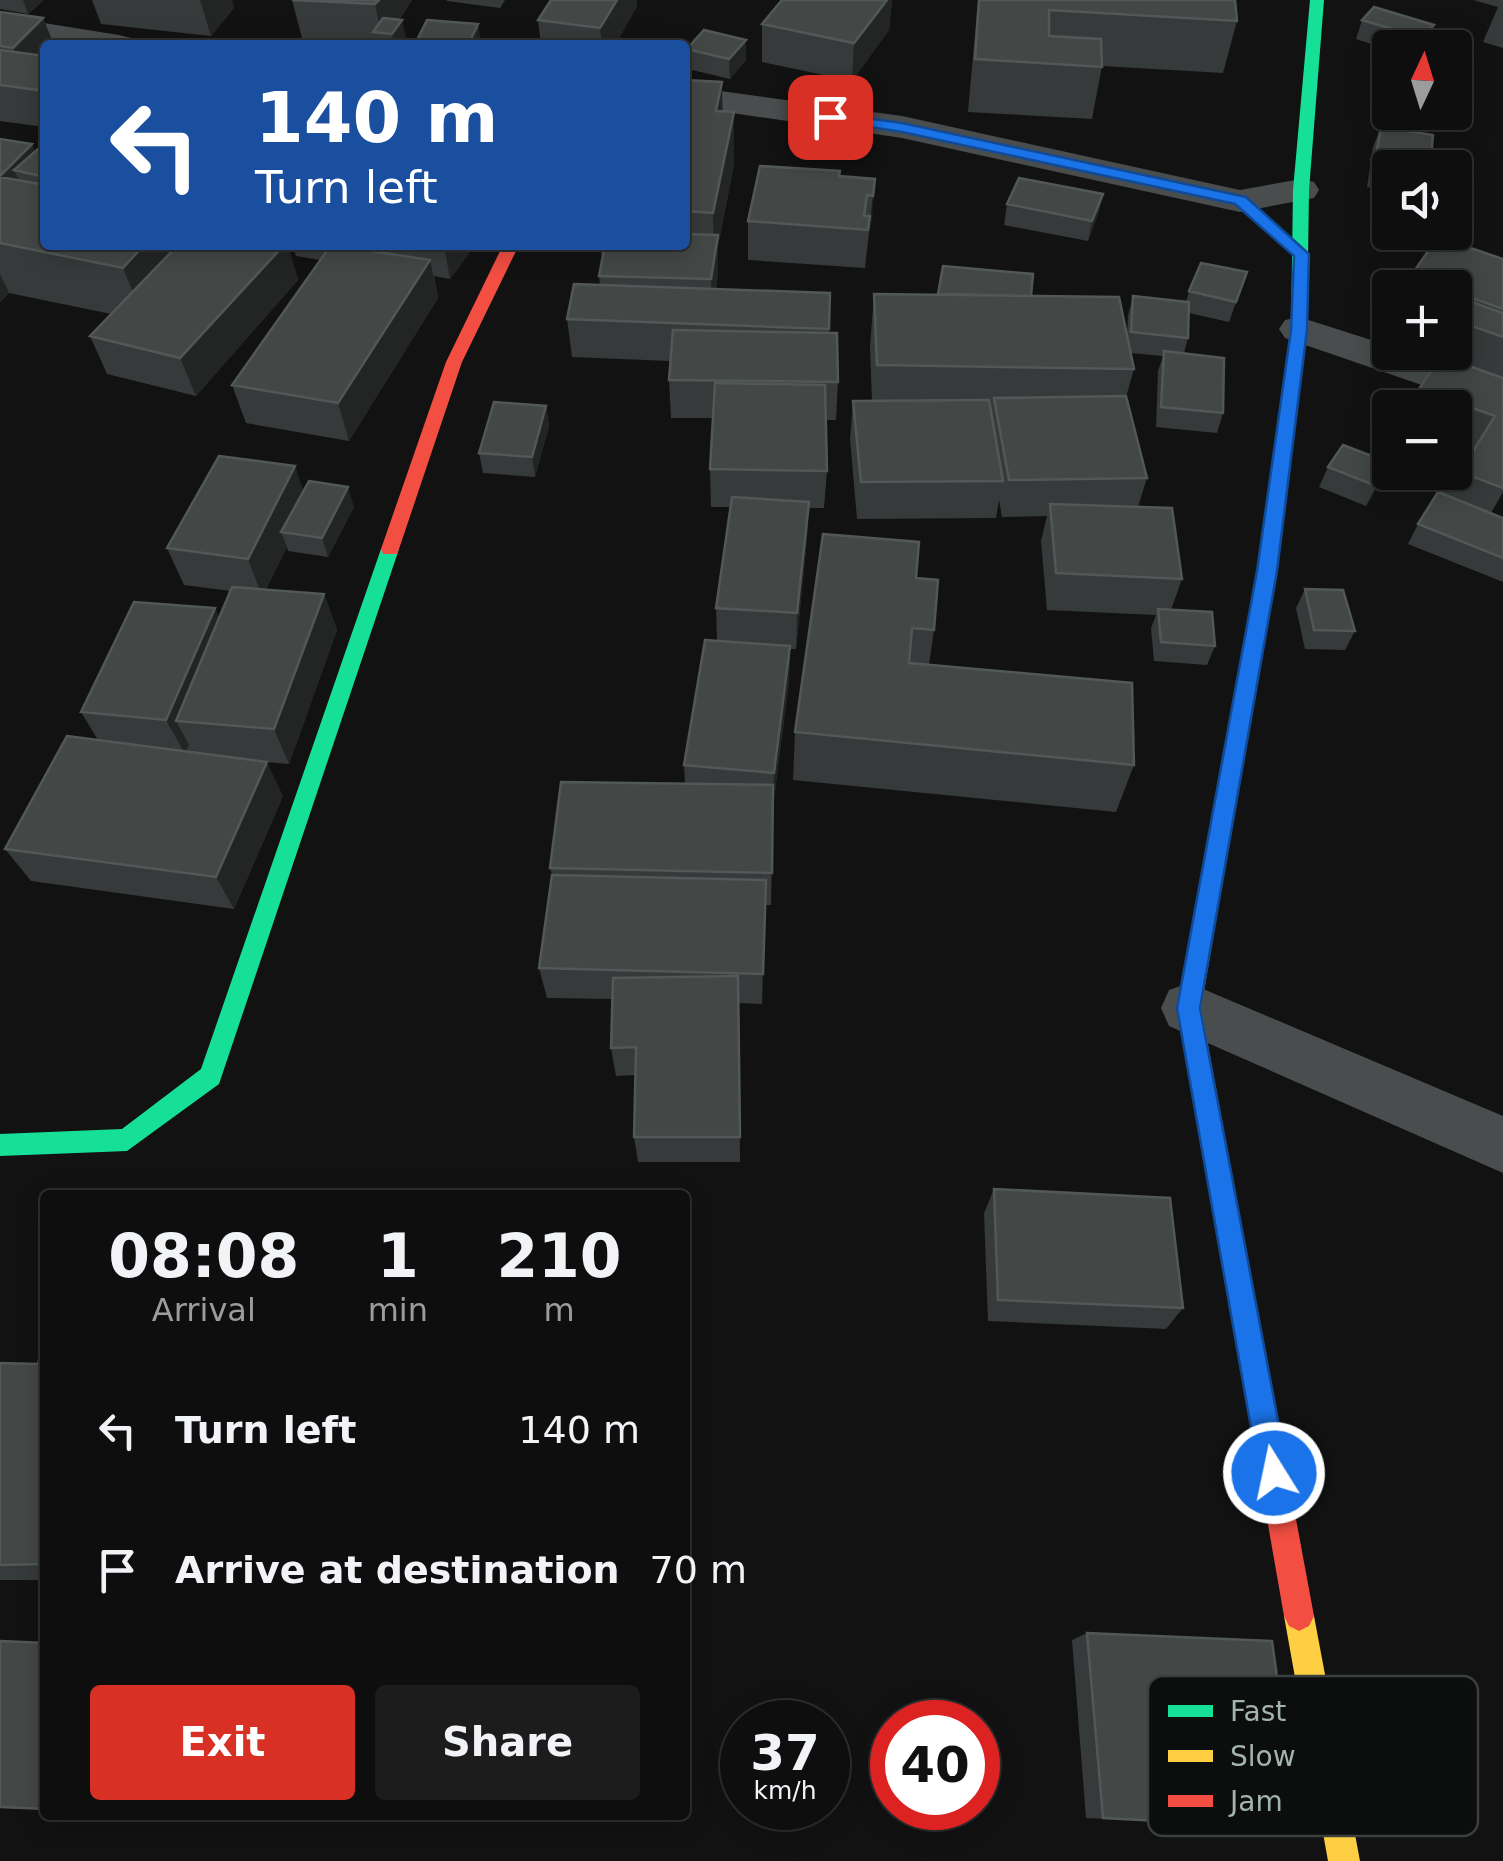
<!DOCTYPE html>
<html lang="en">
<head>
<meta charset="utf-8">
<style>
	:root { --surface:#0e0e0e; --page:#1c1c1c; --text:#f1f3f6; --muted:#9b9c9e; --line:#2e2e2e; --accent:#d93025 }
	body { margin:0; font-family:"DejaVu Sans",sans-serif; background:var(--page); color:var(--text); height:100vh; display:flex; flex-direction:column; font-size:38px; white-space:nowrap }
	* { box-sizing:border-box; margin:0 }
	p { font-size:32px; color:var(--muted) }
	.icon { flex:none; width:55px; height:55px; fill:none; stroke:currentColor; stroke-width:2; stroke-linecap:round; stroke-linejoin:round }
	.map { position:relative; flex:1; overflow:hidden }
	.side { position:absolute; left:40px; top:1190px; width:650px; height:630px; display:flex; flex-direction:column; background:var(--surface); border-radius:10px; box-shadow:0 5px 25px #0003,0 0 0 2px var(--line) }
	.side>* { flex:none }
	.top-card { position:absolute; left:40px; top:40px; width:650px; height:210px; border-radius:10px; box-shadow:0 5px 25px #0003,0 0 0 2px var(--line); background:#1a4fa0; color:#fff; overflow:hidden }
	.needle { width:65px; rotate:4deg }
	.buttons { position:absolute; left:1372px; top:30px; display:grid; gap:20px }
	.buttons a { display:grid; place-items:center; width:100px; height:100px; border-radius:10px; background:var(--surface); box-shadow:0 5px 25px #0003,0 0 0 2px var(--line); font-size:50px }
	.speed { position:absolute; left:720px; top:1700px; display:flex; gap:20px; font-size:50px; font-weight:700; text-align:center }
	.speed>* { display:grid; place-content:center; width:130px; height:130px; border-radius:50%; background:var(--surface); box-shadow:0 5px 25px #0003,0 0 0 2px var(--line); line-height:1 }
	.speed small { font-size:25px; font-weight:400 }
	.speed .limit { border:15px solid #d22; background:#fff; color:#111 }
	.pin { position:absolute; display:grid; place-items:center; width:85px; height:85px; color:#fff; margin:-42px; border-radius:20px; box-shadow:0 5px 15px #0006 }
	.me { position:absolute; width:110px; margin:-55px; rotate:350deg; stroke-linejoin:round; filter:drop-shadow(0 0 8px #0008) }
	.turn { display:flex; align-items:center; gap:35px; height:210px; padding:0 50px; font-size:45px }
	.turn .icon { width:130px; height:130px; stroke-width:2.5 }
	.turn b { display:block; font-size:70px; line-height:85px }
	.eta { display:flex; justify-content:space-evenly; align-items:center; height:170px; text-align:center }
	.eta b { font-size:60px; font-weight:700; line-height:70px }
	.cta { display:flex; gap:20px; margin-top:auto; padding:20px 50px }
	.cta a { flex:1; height:115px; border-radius:10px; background:var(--accent); color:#fff; font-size:40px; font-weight:700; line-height:115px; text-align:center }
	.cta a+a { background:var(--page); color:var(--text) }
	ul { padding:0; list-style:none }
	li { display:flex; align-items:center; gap:30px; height:140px; padding:0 50px }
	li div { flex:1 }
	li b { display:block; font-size:38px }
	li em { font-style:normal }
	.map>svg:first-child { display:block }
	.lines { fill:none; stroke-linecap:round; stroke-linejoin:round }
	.street { fill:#494d4d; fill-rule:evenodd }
	.fast { fill:#16e098; fill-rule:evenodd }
	.slow { fill:#ffcf43; fill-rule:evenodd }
	.jam { fill:#f24e42; fill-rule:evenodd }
	.wall { fill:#373a3a }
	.shaded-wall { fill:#232525 }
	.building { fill:#434746; stroke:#525857; stroke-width:2.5 }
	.route { fill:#1a73e8; stroke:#114b97; stroke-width:2.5 }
	.key { fill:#0c0e0e; stroke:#39403e; stroke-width:2.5 }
	.key-label { font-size:28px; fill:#a3b3af }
</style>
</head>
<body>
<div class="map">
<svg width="1503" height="1861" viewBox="0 0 1503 1861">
	<rect width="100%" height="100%" fill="#121212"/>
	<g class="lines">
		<path class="street" d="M0,16l119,19 12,3 5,7h-79l-57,-9z
			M685,86l217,30 338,74 61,-11 13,3 5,8 -5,8 -74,14 -338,-74 -217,-32z
			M1299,317l91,29v6h19l94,32v29l-218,-75 -6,-9 6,-9z
			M1189,983l314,133v57l-334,-147 -8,-18 8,-18z"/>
		<path class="fast" d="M1310,0h14l-15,190 -2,139 -31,242 -32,186 -10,8 -10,-8 34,-186 33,-242 2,-139z
			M390,542l9,7 -180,535 -92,67 -127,5v-22l122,-5 79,-60 180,-520z"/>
		<path class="slow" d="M1234,749l10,8 -43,251 45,242 -4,9 -9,3 -9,-3 -4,-9 -43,-242 47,-251z
			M1299,1601l10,5 5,10 46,245h-32l-44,-245 5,-10z"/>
		<path class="jam" d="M503,245h16l-57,117 -63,187 -2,5h-14l-2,-5 65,-187z
			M1233,1238l9,3 4,9 68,366 -5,10 -10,5 -10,-5 -5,-10 -64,-366 4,-9z"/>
	</g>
	<path class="wall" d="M0,0h44l-16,14 -28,-5z
		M92,0h140l2,8 -23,28 -110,-12z
		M292,0h120l-13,20h3l4,20 -4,5h-26l-1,-4 -73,-3z
		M447,0h58l-5,8 -53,-7z
		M551,0h86v6l-22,39h-74l-3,-25z
		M782,0h110l-3,30 -37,51 -90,-19v-38z
		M978,0h257l2,21 -14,52 -121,-7 -10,53 -124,-7z
		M1473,0h30v48l-20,-6 15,-35z
		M0,12l43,6 11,27h-9v82l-45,-6z
		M1362,20l72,5 -10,23h-34v2l-34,-11z
		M417,40l64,3 -1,2h-62z
		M746,40v20l-16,19 -42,-10 -1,-20z
		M685,80l38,32h11v53l-16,81v27l-2,16 114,4 -1,40 9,49 -2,38h-10l1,51 -3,37h-16l-1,31 -11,110h-6l-1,32 -16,126 -2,98h-6l-3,99 -23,-1 1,159h-102l-4,-25 2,-62 -20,1 -5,-28 2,-49 -66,-1 -8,-30 13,-93 -2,-7 135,-84 -1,-19 33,-125 -1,-32 15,-101h-20l-1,-38 3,-51h-42l-2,-38 1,-19 -98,-4 -5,-38 33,-34 -1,-9 3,-17 -2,-14h85z
		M1381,127l9,41v23l-23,-4 6,-40z
		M0,139l35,12 10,-8v102h430l-25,34 -16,-3 4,22 -89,143 -103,-18 -14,-38 88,-125 -24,-4 -3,-9 -2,2h-2l9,31 -102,116 -89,-22 -17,-38 21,-22 -102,-21 -9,9z
		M840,171v5l35,3 -10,89 -117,-8v-39z
		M1103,194l-5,20 -10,27 -84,-16 3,-21z
		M1503,259v233l-12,21 12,5v64l-95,-38 10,-20 23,-31 11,-21h3v-6l10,-16 -10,-3v-39h-44l8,-19 20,-30 -19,-7h35v-64h-50l5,-11z
		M1247,272l-18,50 -40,-9 -1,25 -4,15 39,60 -6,20 -61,-6 2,-56 5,-15 -32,-3 3,16 -8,28 21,81 -9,29 44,72 -11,31 44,36 -8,19 -53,-4 -3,-33 5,-13 -109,-5 -6,-69 6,-25 -45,1 -3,-17 -3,18 -139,1 -7,-80 3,-38h19l-2,-54 4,-53 157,2 96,39 1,-19 5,-20 53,6 3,-11z
		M546,406l3,20 -14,51 -52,-4 -4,-20z
		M1328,467l52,15 -14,24 -47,-19z
		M304,491l50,16 -26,50 -40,-6 -1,-4 -21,42 58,5 13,36 -48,134 -34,-3 28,35 -49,113 -203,-28 -26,-32 93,-109 -17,-28 134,-104 4,10 12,-27 -47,-6 -17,-37z
		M916,578l18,52 -5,35 205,100 -18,47 -323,-32 2,-48z
		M1305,589l50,42 -10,19 -40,-1 -9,-41z
		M994,1189l189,119 -17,21 -178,-8 -4,-108z
		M45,1334v246h-45v-217l38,1z
		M1087,1633l211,195 -212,-10 -14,-178z"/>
	<path class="shaded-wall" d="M23,0h21l-16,14z
		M200,0h32l2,8 -23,28z
		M379,0h33l-23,34 -8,-1 -6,-29z
		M617,0h20v6l-22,39h-13l-2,-17z
		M887,0h5l-3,30 -37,51 2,-38z
		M43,18l11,27h-9v25l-16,16 -16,-38z
		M402,20l4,20 -4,5h-8l-2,-11z
		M478,24l3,19 -1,2h-11z
		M1434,25l-8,20 -2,3h-4l3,-10z
		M746,40v20l-16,19 -1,-20z
		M722,82l1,52 -7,-23z
		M734,112v53l-16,81v27l-6,44 -1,-38 3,-17 -1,-49z
		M32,144l13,30 -31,-4 15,33 -29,-27z
		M875,179l-3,38 -2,17 3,-38z
		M1103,194l-5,20 -10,27 4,-20z
		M144,245h45l-44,76 -22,-53z
		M284,245h4l10,35 -102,116 -16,-38z
		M353,245h16l2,7 -12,16z
		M444,245h31l-25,34z
		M430,260l8,38 -89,143 -11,-38z
		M0,274l9,19 -9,9z
		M546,406l3,20 -14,51 -3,-20z
		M1390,463l-10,19 -14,24 10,-20z
		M295,466l13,38 -27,28 6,15 -25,49 -14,-37z
		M348,487l6,20 -26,50 -6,-19z
		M809,502l-2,37 -11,110 1,-36z
		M324,594l13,36 -48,134 -15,-35z
		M215,608l16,36 -55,77 13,24 -4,9 -19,-34z
		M790,646l-1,35 -16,126 1,-34z
		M267,762l16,34 -49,113 -18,-32z"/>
	<path class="building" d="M292,0h87l-4,4z
		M551,0h66l-17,28 -62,-8z
		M782,0h105l-33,43 -92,-19z
		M979,0h256l2,21 -188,-11v26l52,3 1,28 -127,-8z
		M1374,7l60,18 -11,13 -61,-18z
		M0,12l43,6 -30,30 -13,-2z
		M383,18l19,2 -10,14 -19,-2z
		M427,20l51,4 -9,19 -52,-3z
		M704,30l42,10 -17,19 -42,-10z
		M0,50l45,6v35l-45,-6z
		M685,80l37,2 -6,29 18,1 -21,101 -28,-2z
		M1381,127l52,8 -3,33h-40v2l-16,-3z
		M0,139l32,5 -32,32z
		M45,143v34l-31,-7z
		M760,166l80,5 -1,5 36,3 -2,17 -6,-1 -3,21h6l-2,14 -120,-9z
		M0,177l45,8v60h99l-21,23 -123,-25z
		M1019,178l84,16 -11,27 -85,-17z
		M685,234l33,1 -7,44 -112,-3 6,-31h80z
		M1438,237l65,22v50l-48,-17v-4h-14l-31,-11z
		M178,245h106l-104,113 -90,-22z
		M331,245l99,15 -92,143 -106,-18z
		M1201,263l46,9 -11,30 -47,-11z
		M943,266l90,8 -2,22 -93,-2z
		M574,284l256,9 -1,36 -262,-10z
		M874,294l245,3 15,72 -257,-4z
		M1133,296l56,6 -1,36 -57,-6z
		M1455,296l48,17v24l-48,-17z
		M673,330l164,3 1,49 -169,-2z
		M1164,351l60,7 -1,55 -62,-6z
		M1441,356l62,22v110l-48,-18v-4l12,-19 7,3 21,-34 -76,-27z
		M715,383l110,2 2,86 -117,-2z
		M1126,396l21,82 -138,2 -15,-82z
		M989,400l14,81 -142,1 -8,-81z
		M494,402l52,4 -14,51 -53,-4z
		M1343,445l47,18 -14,23 -48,-19z
		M219,456l76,10 -47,93 -81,-11z
		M309,481l39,6 -26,51 -41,-6z
		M1438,492l65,26v40l-85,-34z
		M732,497l77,5 -12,111 -81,-5z
		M1050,504l122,4 10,71 -126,-6z
		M823,534l96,8 -3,36 22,2 -4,50 -22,-2 -3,35 223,20 2,82 -339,-33z
		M232,587l92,7 -50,135 -98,-8z
		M1305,589l38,1 12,41 -41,-1z
		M134,602l81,6 -49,112 -85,-8z
		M1158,609l54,3 3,34 -54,-4z
		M705,640l85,6 -16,127 -90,-8z
		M67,736l200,26 -51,115 -211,-28z
		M561,782l212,3 -1,88 -222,-5z
		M552,875l214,5 -3,94 -224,-6z
		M738,976l2,161h-106l2,-90 -25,1 2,-70z
		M994,1189l176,9 13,110 -185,-8z
		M45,1334v230l-45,1v-202l38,1z
		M1087,1633l185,8 26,187 -195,-10z
		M0,1641l45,2v166l-45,-2z"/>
	<path class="route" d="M830,113l72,10 344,74 63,57 -2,76 -30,241 -77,437 88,465 -4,10 -10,4 -11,-4 -4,-10 -82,-465 80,-437 34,-241 3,-74 -59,-52 -333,-72 -77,-12v-6z"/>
	<rect x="1148" y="1676" width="330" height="160" rx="15" class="key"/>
	<rect x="1168" y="1705" width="45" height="12" fill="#16e098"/>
	<rect x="1168" y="1750" width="45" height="12" fill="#ffcf43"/>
	<rect x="1168" y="1795" width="45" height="12" fill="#f24e42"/>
	<g class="key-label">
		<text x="1230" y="1721">Fast</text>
		<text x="1230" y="1766">Slow</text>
		<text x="1230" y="1811">Jam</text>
	</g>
</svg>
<div class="buttons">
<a><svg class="needle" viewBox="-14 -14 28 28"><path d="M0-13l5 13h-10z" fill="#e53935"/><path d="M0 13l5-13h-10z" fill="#9b9c9e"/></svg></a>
<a><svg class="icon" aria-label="sound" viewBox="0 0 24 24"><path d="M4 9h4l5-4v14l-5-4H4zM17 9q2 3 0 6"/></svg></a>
<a>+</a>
<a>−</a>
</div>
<div class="speed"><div>37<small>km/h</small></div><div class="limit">40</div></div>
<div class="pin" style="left:830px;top:117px;background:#d93025"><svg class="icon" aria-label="arrive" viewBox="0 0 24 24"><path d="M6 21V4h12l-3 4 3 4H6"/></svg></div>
<svg class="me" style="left:1274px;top:1473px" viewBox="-20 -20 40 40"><circle r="17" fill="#1a73e8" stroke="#fff" stroke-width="3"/><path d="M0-11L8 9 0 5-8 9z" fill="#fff"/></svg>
<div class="top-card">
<div class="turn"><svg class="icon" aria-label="left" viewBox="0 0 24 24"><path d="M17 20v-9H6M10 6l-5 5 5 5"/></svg><div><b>140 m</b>Turn left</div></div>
</div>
<section class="side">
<div class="eta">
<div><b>08:08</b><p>Arrival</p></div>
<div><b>1</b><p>min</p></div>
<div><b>210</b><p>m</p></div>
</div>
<ul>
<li><svg class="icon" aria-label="left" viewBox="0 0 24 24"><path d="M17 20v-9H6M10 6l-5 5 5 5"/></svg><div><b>Turn left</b></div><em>140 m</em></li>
<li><svg class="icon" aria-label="arrive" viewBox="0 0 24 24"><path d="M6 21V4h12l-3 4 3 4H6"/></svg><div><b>Arrive at destination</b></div><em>70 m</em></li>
</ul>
<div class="cta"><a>Exit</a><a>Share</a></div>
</section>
</div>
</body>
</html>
